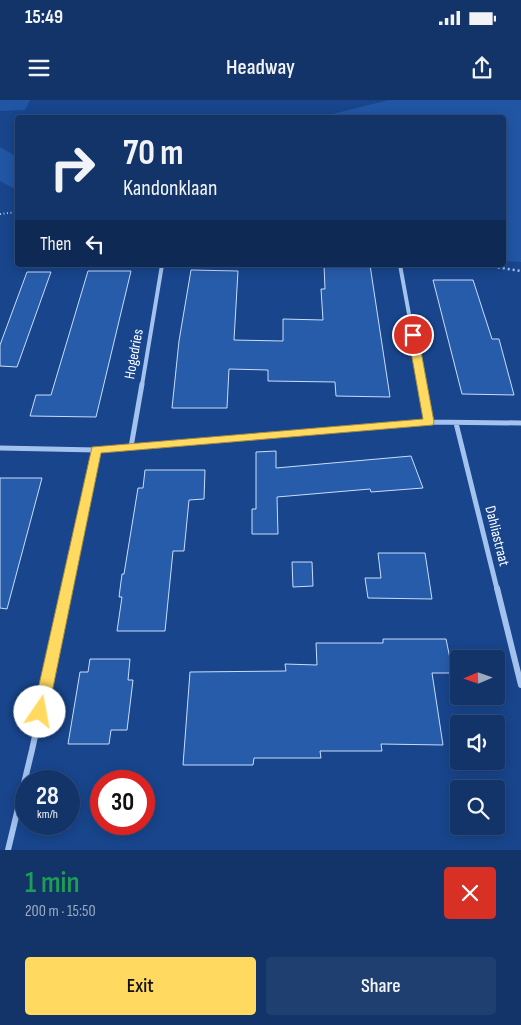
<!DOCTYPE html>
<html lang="en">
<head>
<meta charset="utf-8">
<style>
	:root { --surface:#123469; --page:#1f3f71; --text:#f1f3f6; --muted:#9caac0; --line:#314f7d; --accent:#ffd960 }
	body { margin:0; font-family:"Sofia Sans Condensed",sans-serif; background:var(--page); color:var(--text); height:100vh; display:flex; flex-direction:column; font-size:19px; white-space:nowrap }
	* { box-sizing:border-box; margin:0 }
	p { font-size:16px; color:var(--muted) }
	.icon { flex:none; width:28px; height:28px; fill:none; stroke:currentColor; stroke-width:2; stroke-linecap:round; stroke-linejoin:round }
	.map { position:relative; height:750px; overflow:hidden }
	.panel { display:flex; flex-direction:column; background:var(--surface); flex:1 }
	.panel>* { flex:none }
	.top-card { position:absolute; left:15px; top:15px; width:491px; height:152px; border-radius:5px; box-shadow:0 2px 12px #0003,0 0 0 1px var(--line); background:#123469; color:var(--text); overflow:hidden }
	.needle { width:32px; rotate:268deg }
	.fabs { position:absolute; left:450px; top:550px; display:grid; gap:10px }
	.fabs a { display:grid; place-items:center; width:55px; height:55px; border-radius:5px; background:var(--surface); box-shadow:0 2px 12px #0003,0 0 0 1px var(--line); font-size:25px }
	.speed { position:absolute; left:15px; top:670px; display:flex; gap:10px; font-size:25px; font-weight:700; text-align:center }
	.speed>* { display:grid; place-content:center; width:65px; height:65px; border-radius:50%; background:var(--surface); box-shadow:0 2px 12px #0003,0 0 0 1px var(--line); line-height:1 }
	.speed small { font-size:12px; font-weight:400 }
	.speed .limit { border:8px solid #d22; background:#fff; color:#111 }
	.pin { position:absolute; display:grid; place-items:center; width:42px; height:42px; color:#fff; margin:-21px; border:2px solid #fff; border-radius:50%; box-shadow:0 1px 5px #0007 }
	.me { position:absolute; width:55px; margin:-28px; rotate:12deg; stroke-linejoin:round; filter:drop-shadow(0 0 4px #0008) }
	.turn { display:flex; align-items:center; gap:18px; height:105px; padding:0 25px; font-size:22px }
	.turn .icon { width:65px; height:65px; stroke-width:2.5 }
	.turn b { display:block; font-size:35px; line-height:42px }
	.then { display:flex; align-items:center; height:48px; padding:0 25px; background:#0003; gap:10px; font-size:19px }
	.round { display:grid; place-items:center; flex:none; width:52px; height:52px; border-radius:5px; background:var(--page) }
	.overview { display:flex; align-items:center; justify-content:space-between; height:85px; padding:0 25px }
	h1 { font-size:30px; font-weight:600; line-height:38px; color:#1e9e55 }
	.button { display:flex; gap:10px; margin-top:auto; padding:10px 25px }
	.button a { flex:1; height:58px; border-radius:5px; background:var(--accent); color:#111; font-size:20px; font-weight:600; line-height:58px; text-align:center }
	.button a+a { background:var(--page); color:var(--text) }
	.status { display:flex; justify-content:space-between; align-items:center; height:35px; padding:0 25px; background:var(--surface); direction:ltr }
	.status svg { height:14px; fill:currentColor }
	header { display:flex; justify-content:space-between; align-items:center; height:65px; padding:0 25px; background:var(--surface); font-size:22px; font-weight:600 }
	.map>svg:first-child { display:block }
	.green { fill:#2156a5 }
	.building { fill:#275caa; stroke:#c9ddfa }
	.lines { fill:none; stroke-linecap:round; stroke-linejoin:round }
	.path-far1 { stroke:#a3c2ee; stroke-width:2; stroke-dasharray:1 2.5; stroke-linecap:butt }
	.path { stroke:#a3c2ee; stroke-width:2.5; stroke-dasharray:2 3; stroke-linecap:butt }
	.minor-far2 { stroke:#a3c2ee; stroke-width:4 }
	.minor-far1 { stroke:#a3c2ee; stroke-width:5 }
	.minor { stroke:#a3c2ee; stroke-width:6 }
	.route { fill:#ffd960; stroke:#a68d3e }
	.labels { text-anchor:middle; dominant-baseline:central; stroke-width:5; stroke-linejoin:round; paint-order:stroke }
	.street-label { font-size:15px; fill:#fff; stroke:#18458c }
</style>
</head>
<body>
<div class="status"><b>15:49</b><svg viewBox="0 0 49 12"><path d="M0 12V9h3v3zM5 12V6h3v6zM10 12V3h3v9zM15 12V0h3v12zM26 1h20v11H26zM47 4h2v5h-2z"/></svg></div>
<header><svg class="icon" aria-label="menu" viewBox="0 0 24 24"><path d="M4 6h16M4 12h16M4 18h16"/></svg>Headway<svg class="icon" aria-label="share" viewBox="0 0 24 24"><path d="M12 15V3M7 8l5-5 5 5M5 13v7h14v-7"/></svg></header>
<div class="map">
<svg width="521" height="750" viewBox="0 0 521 750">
	<rect width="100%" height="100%" fill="#18458c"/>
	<path class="green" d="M0,0h30l-5,10 -25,1z
		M389,0h132v162l-17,-1v-143l-184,-1z
		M0,47l17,10v33l-17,-9z"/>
	<path class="building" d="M324,165h46l20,132 -54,-1 -1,-14 -67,-1v-11l-39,-1 -2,39h-55l7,-67 12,-71 47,1 -4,69 49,1v-22l40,1 -2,-31h4z
		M88,171h43l-35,146 -66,-1 6,-21h15z
		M27,172h24l-34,95 -17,-1v-21z
		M433,180h40l19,59h7l15,56 -52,-1z
		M276,351v17l135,-12 12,32 -52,4 -1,-3 -93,8 1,37h-26v-25h4v-57z
		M145,370h60l-1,29 -15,1 -5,51h-11l-8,80h-48l5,-34h-3l3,-23h2l14,-86h5z
		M0,378h42l-35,131 -7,-1z
		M378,453h47l7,46 -64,-1 -3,-20h16z
		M292,462h20l1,24 -20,1z
		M383,539h63l7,34h-21l11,72 -62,-1 1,7h-62l1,7h-67l-1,7h-70l7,-93 96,-1 -1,-7 32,1 -1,-22h67z
		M90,559h40l-2,21h5l-6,50h-16l-2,14h-41l12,-72h8z"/>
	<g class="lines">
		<path class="path-far1" d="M0,114l18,-2"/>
		<path class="path" d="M483,165l38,6"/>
		<path class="minor-far2" d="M400,165l22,120
			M142,285l20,-120"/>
		<path class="minor-far1" d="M422,284l7,38
			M456,323l41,166
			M131,347l11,-63
			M0,348l96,2 333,-28 92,1
			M66,489l30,-139"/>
		<path class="minor" d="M497,488l24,97
			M8,750l24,-100 35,-162"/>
	</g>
	<path class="route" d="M413,232l5,3 16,87 -1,3 -332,28 -53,259 -2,5 -6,2 -5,-2 -2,-5 59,-265 331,-28 -15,-84z"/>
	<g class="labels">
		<g class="street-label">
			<text transform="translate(134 254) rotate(-80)">Hogedries</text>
			<text transform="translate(497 436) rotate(76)">Dahliastraat</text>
		</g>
	</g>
</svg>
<div class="fabs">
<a><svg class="needle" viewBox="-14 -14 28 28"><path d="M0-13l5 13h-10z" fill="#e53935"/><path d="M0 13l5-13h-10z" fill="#9caac0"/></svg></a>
<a><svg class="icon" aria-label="sound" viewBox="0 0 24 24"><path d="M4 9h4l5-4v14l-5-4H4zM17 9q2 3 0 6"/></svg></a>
<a><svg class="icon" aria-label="search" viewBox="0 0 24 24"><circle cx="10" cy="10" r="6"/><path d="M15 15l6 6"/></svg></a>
</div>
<div class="speed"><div>28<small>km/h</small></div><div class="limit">30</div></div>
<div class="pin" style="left:413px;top:235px;background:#d93025"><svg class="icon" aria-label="arrive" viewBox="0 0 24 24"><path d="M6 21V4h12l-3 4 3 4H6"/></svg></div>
<svg class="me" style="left:40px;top:612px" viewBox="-20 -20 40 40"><circle r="19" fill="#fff"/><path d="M0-13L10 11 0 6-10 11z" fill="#ffd960"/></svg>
<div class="top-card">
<div class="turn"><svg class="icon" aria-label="right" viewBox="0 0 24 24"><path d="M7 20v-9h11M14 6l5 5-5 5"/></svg><div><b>70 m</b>Kandonklaan</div></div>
<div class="then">Then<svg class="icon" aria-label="left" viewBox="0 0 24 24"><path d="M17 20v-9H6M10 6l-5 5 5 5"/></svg></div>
</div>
</div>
<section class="panel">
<div class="overview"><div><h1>1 min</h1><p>200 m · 15:50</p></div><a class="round" style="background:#d93025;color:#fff"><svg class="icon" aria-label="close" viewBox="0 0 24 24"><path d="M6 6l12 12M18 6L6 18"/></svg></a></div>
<div class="button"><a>Exit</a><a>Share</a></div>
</section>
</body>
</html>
